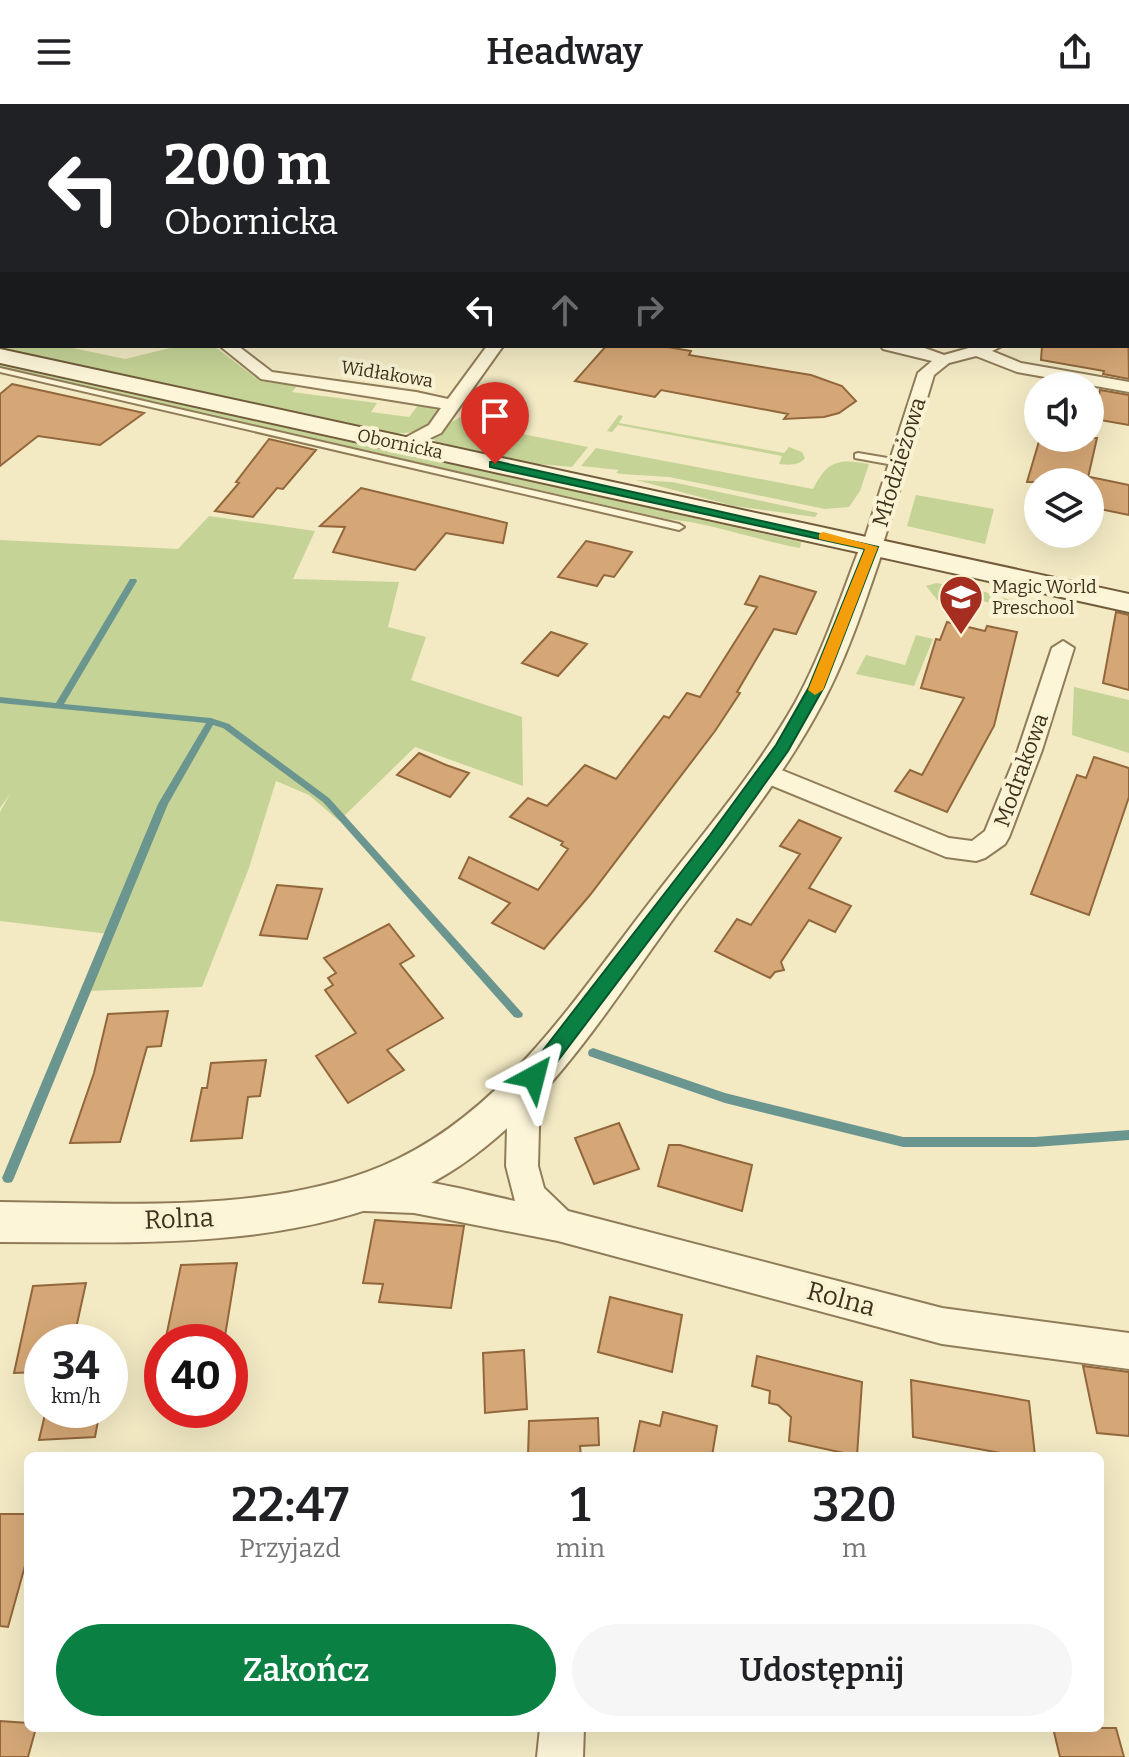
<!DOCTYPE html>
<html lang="pl">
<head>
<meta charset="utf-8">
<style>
	:root { --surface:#fff; --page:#f6f6f6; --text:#202124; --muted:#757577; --accent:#0b8043 }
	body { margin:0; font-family:Bitter,serif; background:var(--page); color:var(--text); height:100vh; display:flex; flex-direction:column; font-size:30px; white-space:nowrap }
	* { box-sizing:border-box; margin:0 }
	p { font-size:26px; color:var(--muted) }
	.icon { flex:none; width:44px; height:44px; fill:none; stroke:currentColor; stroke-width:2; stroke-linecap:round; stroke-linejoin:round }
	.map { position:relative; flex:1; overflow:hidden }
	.details { position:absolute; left:24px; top:1348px; width:1080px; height:280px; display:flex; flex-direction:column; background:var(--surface); border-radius:12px; box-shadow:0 8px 32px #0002 }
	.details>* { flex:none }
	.top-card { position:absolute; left:0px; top:0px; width:1130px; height:244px; box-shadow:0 8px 32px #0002; background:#202124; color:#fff; overflow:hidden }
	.controls { position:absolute; left:1024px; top:268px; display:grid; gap:16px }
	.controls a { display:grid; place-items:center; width:80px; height:80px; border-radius:50%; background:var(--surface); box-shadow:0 8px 32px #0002; font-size:40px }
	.speed { position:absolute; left:24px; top:1220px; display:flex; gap:16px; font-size:40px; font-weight:700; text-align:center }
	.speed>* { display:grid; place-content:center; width:104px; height:104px; border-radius:50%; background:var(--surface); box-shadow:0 8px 32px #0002; line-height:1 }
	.speed small { font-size:20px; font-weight:400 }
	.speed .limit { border:12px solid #d22; background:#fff; color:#111 }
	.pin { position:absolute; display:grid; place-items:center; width:68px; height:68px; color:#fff; margin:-82px -34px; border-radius:50% 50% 50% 0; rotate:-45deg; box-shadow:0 0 8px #0007 }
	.pin .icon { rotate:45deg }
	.me { position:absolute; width:88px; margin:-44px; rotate:38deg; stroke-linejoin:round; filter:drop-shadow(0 0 6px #0008) }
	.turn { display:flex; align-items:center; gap:28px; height:168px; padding:0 32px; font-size:36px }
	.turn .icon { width:104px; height:104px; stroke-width:2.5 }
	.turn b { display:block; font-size:56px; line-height:68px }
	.lanes { display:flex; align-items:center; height:76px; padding:0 32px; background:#0003; justify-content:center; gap:40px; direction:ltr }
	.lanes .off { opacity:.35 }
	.eta { display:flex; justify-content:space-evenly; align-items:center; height:136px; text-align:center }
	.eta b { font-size:48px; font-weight:600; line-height:56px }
	.primary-button { display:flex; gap:16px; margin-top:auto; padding:16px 32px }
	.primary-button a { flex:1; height:92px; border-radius:48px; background:var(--accent); color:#fff; font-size:32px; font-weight:600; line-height:92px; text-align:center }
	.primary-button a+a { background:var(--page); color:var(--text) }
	header { display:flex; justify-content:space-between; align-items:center; height:104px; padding:0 32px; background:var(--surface); font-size:36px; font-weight:600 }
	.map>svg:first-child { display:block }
	.green { fill:#c5d396 }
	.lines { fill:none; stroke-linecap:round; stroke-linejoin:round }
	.stream { fill:#6b958f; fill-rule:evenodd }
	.building { fill:#d5a776; stroke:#92673b; stroke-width:2 }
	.service-casing { stroke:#907c58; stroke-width:4 }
	.minor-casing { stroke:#907c58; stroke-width:4 }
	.tertiary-casing { stroke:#907c58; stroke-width:4 }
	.secondary-casing { stroke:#725c3b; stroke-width:4 }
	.service { fill:#fcf5d8; fill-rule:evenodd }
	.minor { fill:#fcf5d8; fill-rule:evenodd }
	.tertiary { fill:#fcf5d8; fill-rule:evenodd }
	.secondary { fill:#fcf5d8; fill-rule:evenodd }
	.route { fill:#0b8043; stroke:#07532c; stroke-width:2 }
	.slow { fill:#f59e0b }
	.labels { text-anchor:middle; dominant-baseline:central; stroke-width:8; stroke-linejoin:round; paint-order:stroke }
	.far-street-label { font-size:18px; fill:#3e311d; stroke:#f9f3d4 }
	.far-poi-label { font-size:18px; fill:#3e311d; stroke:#f9f3d4; text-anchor:start }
	.street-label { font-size:22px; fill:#3e311d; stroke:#f9f3d4 }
	.near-street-label { font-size:26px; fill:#3e311d; stroke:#f9f3d4 }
</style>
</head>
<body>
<header><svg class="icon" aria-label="menu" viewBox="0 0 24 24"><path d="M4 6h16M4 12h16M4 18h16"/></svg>Headway<svg class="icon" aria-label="share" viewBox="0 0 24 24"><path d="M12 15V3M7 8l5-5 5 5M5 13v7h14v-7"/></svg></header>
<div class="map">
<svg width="1129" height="1653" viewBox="0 0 1129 1653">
	<rect width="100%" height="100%" fill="#f3eac4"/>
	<path class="green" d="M2,230v12h61l62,13 53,-13h36l46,35 37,5 -5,6 85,11 -6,9 38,5 10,-13 14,2 10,6 -19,19 -39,4 -385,-86z
		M0,258l801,180 -1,6c-45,-8 -88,-25 -133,-29l-667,-152z
		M472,310l10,2 -6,9 112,22 -16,20 -45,-4 -89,-20 -7,-5c15,-10 22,-21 41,-24z
		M619,311l4,1 -4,7 165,30 5,-6 13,5 3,6c-6,8 -17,7 -26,6l3,-8 -164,-31 -6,7 -5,-1z
		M596,344l217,41c14,-28 25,-31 56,-25l-9,27 -11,16 -24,2 -156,-32 -47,-3 -6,-1 3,-3 -38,-4z
		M636,376l36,2 146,31 -3,4 -81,-11z
		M916,391l78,14 -9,35 -78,-18z
		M209,412l106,15 -22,48 106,3 -11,45 38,10 -15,43 111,37 1,69 -108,-39 -76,74 -30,-26 -33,-14 -27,87 -47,119 -116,4 23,-57 -109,-13v-109l10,-18 -10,14v-268l178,9z
		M936,479l49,9 37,12 36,5 -2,6 -91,-17 -26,4 -13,-16z
		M916,531l17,4 -19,47 -58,-12 10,-19 39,10z
		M1074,583l55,13v53l-57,-18z"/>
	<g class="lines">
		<path class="stream" d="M37,0h4l-1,2h-4z
			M130,475h6l1,2 -73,123 147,14 18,6 100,74 194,216 -1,3 -4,1 -4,-1 -191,-215 -100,-74 -10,-3 -45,79 -154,374 -2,4 -4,1 -4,-1 -2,-4 156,-374 48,-81 -206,-20v-6l56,6z
			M593,944l132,45 178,44h132l94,-7v10l-94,7h-132l-178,-44 -136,-47 -1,-3 1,-3z"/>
	</g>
	<path class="building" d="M1128,203l1,72 -26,-5 1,-3 -63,-11 1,-14h86z
		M606,242h56l29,5 -2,4 122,20 31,11 14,15 -17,12 -15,4 -40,2 4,-5 -127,-24 -6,7 -80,-16z
		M12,280l132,29 -44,32 -62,-9 -38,30v-72z
		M1100,286l29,5v30l-35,-6z
		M1040,334h57l-10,44h-60z
		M269,335l47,11 -33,39 -6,-1 -24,29 -38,-6 24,-28 -3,-1z
		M1090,373l39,8v30l-39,-8z
		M361,384l146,35 -4,20 -57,-10 -31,37 -82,-18 12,-25 -25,-1z
		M586,437l18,4 28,7 -18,25 -10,-2 -7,11 -39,-9z
		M760,472l56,16 -20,42 -22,-5 -37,63 3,1 -25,38 -125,164 -46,54 -52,-26 18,-20 -51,-25 10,-21 69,33 30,-41 -7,-4 2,-3 -53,-25 18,-19 19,8 38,-41 31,14 48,-63 5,2 18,-25 13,4 57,-90 -12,-3z
		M1116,508l13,3v75l-26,-7z
		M947,518l38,9 2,-5 30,6 -23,94 -47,86 -52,-21 15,-21 12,5 42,-77 -43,-10 15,-49 4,1z
		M551,528l36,12 -29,32 -36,-13z
		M419,649l27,12 23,8 -19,24 -53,-22z
		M1094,653l35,11v29l-40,118 -58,-21 46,-119 9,3z
		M799,716l42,18 -32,50 42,18 -16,26 -26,-12 -28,42 3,8 -9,2 -5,6 -55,-27 22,-32 14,6 49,-71 -20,-8z
		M277,781l45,4 -15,50 -47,-4z
		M389,820l25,32 -14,8 43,54 -56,32 17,20 -56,33 -32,-47 40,-23 -31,-43 8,-5 -5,-7 8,-5 -12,-15z
		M168,907l-7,35 -14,1 -27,95 -50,1 24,-70 14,-59z
		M266,956l-6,36 -12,1 -6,41 -51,3 11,-53h5l4,-25z
		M619,1019l20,46 -45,15 -19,-46z
		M669,1041h11l72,20 -10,46 -84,-25z
		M375,1116l89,6 -13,82 -72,-6 4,-18 -20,-1z
		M237,1159l-13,79h-59l16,-77z
		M86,1179l-13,59h-31v30l-28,1 19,-87z
		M610,1193l72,18 -10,57 -74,-20z
		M524,1246l3,59 -42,4 -2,-60z
		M757,1252l105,26 -5,74 -68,-15 2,-24 -13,-12 -9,-2 1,-12 -18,-5z
		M1083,1262l46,6v64l-32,-3z
		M911,1276l118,21 6,55h-18l-104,-19z
		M46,1306h54l-5,27 -56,3z
		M663,1308l54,14 -5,30h-79l7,-35 20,5z
		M598,1314l1,27 -19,1 1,10h-53l1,-35z
		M0,1410h28v41l-20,72 -8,-1z
		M0,1617l28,2v5h8l-8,29h-28z
		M1053,1624h63l8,29h-64z"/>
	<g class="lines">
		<g class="service-casing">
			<path id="service" d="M0,264l679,156 5,3 -5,3 -679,-158z
				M858,349l41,7 5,3 -5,3 -44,-8v-4z"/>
		</g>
		<g class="minor-casing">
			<path id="minor" d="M552,0h39l1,2h-39z
				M611,0h24l1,2h-26z
				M754,0h42l1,2h-42z
				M1043,0h10v2h-10z
				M1128,22h1v6h-1z
				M1128,63h1v8h-1z
				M0,93h2v8h-2z
				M1128,113h1v8h-1z
				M1128,185h1v9h-1z
				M220,242h18l34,26 144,20 32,7 39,-53h16l-62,87 -36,17 -9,-5 3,-4 30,-16 12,-17 -180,-29z
				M881,242h38l25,9 32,-9h26l-10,5 29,12 108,19v10l-112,-20 -41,-16 -27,7 -15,12 -52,172 -10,6 -10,-6 56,-174 14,-12 -49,-12z
				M1063,537l11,7 -32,102 -33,87 -4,7 -20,14 -9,3 -30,-4 -190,-78 -3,-6 3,-6 9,-2 9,2 175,71 23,3 13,-10 33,-81 34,-102z
				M524,971l11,4 5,10 -2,77 6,22 24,23 374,97 187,25v36l-187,-25 -384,-103 -144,-28 -49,-2 -12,-5 -5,-11 5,-11c42,-16 119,8 162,17l-9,-35 2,-77 5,-10z
				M540,1624h44l-1,29h-46z"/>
		</g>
		<g class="tertiary-casing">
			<path id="tertiary" d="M872,436l9,2 3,5c-18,52 -35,106 -61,155 -40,76 -93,141 -144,209 -76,103 -148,229 -270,283 -129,56 -272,48 -409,48v-40c122,1 268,12 382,-36 122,-51 197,-174 275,-273 48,-62 99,-121 138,-190 27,-49 45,-104 65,-156l3,-5z"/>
		</g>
		<g class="secondary-casing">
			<path id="secondary" d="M0,245l1129,245v18l-1129,-249z"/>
		</g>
		<use href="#service" class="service"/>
		<use href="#minor" class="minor"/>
		<use href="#tertiary" class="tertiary"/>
		<use href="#secondary" class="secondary"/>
	</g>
	<path class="route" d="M495,357l383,86 -54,140 -36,64 -66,93 -181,239 -7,3 -7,-3 -3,-6 3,-6 183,-236 66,-90 33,-58 56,-138 -375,-82v-5z"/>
	<path class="slow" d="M823,428l55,15 -55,143 -8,5 -7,-5 57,-141 -46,-10v-5z"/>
	<defs>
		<g id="school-pin" transform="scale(2.3)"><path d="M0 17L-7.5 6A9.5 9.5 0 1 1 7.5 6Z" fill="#a62e21" stroke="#f9f3d4"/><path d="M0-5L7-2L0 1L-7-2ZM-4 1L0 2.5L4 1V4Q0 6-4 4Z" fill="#fff"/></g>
	</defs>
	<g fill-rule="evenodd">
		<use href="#school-pin" x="961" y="493"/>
	</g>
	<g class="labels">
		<g class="far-street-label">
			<text transform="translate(387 270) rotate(9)">Widłakowa</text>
			<text transform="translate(400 340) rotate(12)">Obornicka</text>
		</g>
		<g class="far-poi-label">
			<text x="992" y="483">Magic World<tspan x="992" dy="21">Preschool</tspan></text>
		</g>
		<g class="street-label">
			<text transform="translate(899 358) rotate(-73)">Młodzieżowa</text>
			<text transform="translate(1021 666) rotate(-70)">Modrakowa</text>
		</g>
		<g class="near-street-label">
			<text transform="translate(179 1115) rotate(-2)">Rolna</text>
			<text transform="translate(841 1195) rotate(15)">Rolna</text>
		</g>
	</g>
</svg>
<div class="controls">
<a><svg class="icon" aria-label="sound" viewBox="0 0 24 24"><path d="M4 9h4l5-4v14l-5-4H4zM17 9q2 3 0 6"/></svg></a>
<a><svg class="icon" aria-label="layers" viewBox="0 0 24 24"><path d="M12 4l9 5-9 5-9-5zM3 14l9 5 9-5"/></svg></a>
</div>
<div class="speed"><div>34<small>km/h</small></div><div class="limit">40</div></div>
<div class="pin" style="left:495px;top:360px;background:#d93025"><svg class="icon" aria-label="arrive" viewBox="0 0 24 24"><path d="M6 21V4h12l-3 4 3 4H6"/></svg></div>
<svg class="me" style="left:534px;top:973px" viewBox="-20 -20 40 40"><path d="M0-17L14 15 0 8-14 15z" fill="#0b8043" stroke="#fff" stroke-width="4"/></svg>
<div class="top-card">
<div class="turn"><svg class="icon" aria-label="left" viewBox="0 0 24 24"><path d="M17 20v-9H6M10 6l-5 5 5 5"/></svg><div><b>200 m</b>Obornicka</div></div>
<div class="lanes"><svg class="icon" aria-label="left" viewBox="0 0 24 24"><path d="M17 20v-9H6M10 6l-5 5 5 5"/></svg><svg class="icon off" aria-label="ahead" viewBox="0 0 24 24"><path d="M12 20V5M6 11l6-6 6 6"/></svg><svg class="icon off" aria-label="right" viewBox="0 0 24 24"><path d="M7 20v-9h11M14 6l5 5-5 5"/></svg></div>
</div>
<section class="details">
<div class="eta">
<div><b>22:47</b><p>Przyjazd</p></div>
<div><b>1</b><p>min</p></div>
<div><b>320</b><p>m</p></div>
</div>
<div class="primary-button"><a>Zakończ</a><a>Udostępnij</a></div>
</section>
</div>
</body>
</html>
